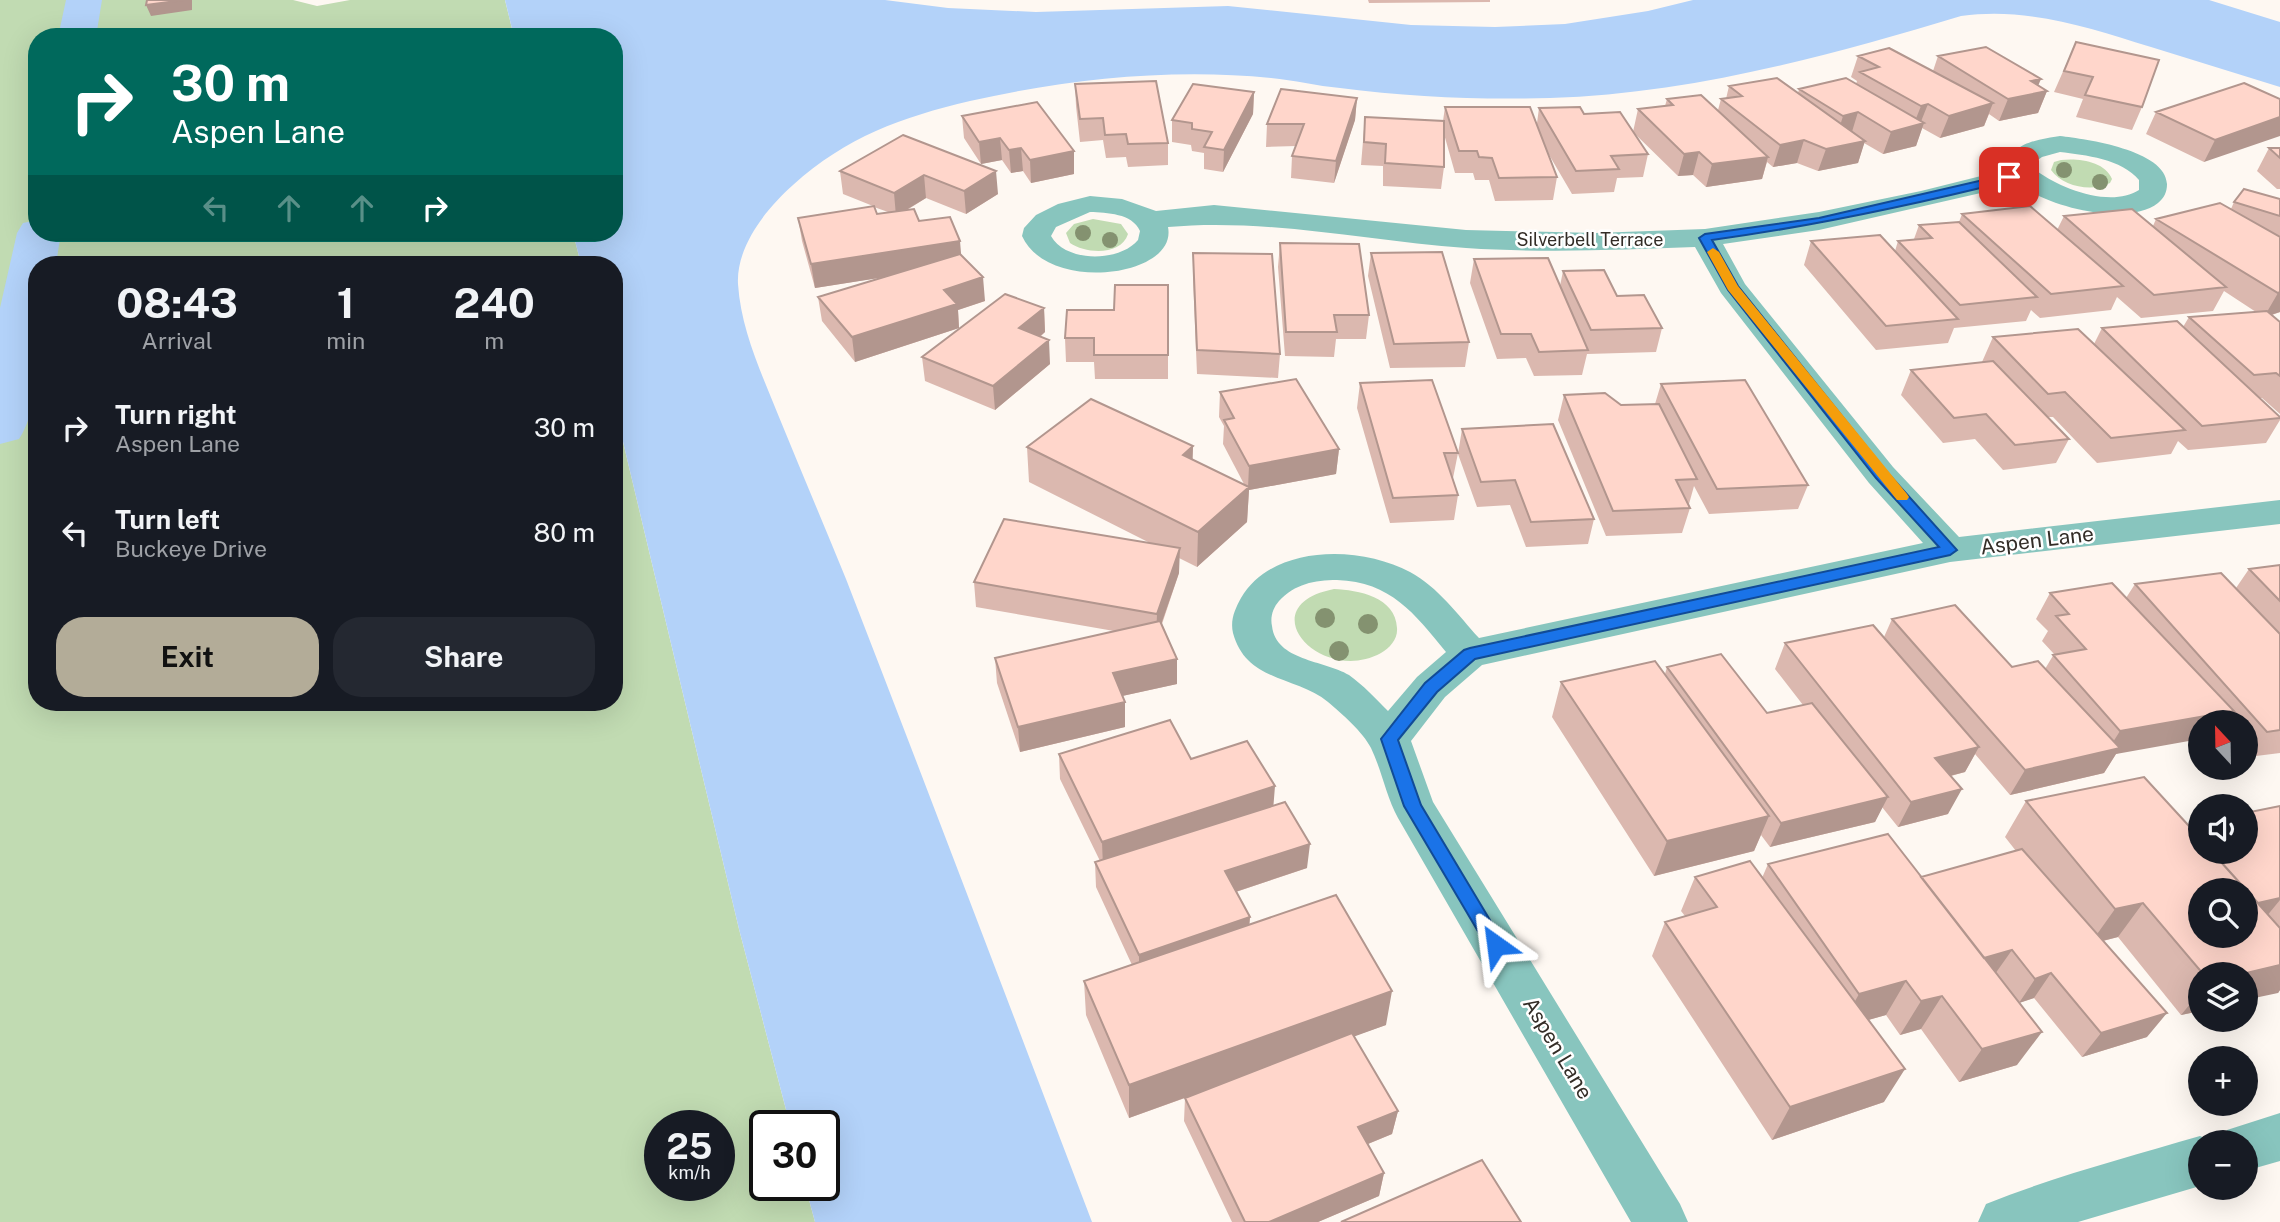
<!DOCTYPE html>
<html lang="en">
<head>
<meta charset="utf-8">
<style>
	:root { --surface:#171b24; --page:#242831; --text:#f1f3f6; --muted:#9ea1a6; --accent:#b3ac98 }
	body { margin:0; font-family:"Public Sans",sans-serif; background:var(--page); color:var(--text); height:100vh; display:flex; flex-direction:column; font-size:26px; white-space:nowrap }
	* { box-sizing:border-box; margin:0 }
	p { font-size:23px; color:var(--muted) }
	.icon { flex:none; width:38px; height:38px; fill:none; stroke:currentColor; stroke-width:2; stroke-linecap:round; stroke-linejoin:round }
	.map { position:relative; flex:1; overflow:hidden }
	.side { position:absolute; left:28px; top:256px; width:595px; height:455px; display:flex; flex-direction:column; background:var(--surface); border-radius:28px; box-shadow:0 7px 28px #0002 }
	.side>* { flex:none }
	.top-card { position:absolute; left:28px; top:28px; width:595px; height:214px; border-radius:28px; box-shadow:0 7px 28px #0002; background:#00695c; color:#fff; overflow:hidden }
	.needle { width:46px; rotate:338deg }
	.fabs { position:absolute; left:2188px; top:710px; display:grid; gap:14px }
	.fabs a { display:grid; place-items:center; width:70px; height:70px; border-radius:50%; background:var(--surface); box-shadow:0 7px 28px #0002; font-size:35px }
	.speed { position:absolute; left:644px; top:1110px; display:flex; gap:14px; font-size:35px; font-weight:700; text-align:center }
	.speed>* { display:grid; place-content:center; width:91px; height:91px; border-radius:50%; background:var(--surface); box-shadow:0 7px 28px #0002; line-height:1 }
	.speed small { font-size:18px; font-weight:400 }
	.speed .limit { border:4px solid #111; border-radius:10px; background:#fff; color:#111 }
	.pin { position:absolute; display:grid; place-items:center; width:60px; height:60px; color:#fff; margin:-30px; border-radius:14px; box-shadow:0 4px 10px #0006 }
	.me { position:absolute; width:77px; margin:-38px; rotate:329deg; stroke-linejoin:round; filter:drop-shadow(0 0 5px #0008) }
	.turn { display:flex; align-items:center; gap:24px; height:147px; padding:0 28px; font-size:32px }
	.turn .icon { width:91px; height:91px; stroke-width:2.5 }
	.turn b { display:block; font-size:49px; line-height:60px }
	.lanes { display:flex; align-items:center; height:66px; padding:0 28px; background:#0003; justify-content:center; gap:35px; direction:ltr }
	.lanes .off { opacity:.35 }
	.eta { display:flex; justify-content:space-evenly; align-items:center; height:119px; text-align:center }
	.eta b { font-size:42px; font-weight:700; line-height:49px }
	.action { display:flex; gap:14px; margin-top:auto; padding:14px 28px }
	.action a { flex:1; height:80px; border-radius:28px; background:var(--accent); color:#111; font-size:28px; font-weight:700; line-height:80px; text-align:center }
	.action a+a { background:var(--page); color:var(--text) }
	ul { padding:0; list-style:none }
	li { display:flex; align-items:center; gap:21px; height:105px; padding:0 28px }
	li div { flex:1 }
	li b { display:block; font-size:26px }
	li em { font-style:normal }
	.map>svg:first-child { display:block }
	.green { fill:#c1dbb2; fill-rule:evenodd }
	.water { fill:#b3d2f9 }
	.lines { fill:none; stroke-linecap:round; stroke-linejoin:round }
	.canal { fill:#b3d2f9; fill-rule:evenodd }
	.street { fill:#88c5be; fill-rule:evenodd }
	.tree { fill:#849270 }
	.wall { fill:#dbb8af; fill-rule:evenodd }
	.shaded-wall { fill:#b2968e }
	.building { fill:#ffd6cb; stroke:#b2968e; stroke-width:2; fill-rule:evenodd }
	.route { fill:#1a73e8; stroke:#114b97; stroke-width:2 }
	.slow { fill:#f59e0b }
	.labels { text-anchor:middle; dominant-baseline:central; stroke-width:5; stroke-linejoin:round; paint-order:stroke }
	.far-street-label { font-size:18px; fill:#332d27; stroke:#fff }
	.street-label { font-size:21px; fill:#332d27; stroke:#fff }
</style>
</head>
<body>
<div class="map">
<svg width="2280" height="1222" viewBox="0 0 2280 1222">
	<rect width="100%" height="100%" fill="#fef8f2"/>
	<path class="green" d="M0,0h293l24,6 33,-6h155l9,37h-477v196h536l8,31h-544v438h577v-298l125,525 51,196h-25v60h40l10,37h-815zM660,1125h59v60h-59z
		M2061,160c17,-2 44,1 51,19l-2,4c-18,9 -47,4 -59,-13l3,-8z
		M1093,219l28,5 7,10c-7,22 -42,20 -58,9l-4,-10 8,-9z
		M1334,589c24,1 62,8 63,39 1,11 -7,20 -16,25 -60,33 -133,-47 -47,-64z"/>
	<path class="water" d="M505,0h380l63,8 88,4 192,-6 183,19 84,2 70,-3 83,-13 45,-11h516l71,22v65c-43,-13 -86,-27 -129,-40 -63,-20 -124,-40 -190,-31 -133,40 -271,78 -411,82 -69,2 -141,-1 -210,-10 -23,-2 -46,-8 -69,-10 -100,-10 -204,1 -301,23 -68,16 -124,36 -177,84 -26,23 -57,61 -55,99 3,47 24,90 41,133 22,54 45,108 67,162 83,214 164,428 246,643h-277l-10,-37h19v-60h-34l-51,-196 -125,-525v-140h-33l-8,-31h41v-196h-100z"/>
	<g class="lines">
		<path class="canal" d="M66,0h36l-6,37h-38z
			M37,220v13h24l-5,31h-19c0,47 8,137 -18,175l-19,5v-136l17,-75 6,-10z"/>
		<path class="street" d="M2060,136c26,3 106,14 107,48 0,8 -3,14 -9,19 -30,24 -111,4 -138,-19l-201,46 -96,14 22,40 148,183 66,70 321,-37v24l-330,38 -468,103 -37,32 -34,44 22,61 247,402 8,18h-57l-233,-404c-12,-22 -16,-47 -27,-70 -8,-16 -29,-34 -43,-46 -32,-26 -82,-20 -95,-69 -3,-13 2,-24 8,-35 32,-54 119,-53 169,-26 28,15 48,43 69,66l444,-95 -54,-60 -148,-190 -26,-46c-76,3 -153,6 -229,1 -99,-7 -199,-30 -298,-21 10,50 -120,67 -146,9l2,-8 12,-13 22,-11 32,-8 32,3 34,12 58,-6 252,25 129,3 110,-4 114,-17 102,-21 88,-22c-3,-26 32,-30 51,-33zM2060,152c25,3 62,7 79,28v10c-28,18 -78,-1 -102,-19l-2,-9 7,-5zM1090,212c17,1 42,1 50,19l-2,9c-18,22 -72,23 -87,-4l5,-9zM1337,580c54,2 77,33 109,72l-29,25 -29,34c-12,-12 -25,-26 -39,-36 -25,-15 -73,-14 -77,-49 -2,-9 1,-18 7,-25 16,-17 35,-21 58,-21z
			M2280,1113v48l-35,10v-28h-24l6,-13z
			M2200,1136l16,7h-16v43l-122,36h-100l8,-18c70,-28 142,-47 214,-68z"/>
	</g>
	<g class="tree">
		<circle cx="2064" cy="170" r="8"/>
		<circle cx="2100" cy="182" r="8"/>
		<circle cx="1083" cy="233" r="8"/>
		<circle cx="1110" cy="240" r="8"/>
		<circle cx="1325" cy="618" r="10"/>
		<circle cx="1368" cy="624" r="10"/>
		<circle cx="1339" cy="651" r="10"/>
	</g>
	<path class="wall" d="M1368,0h122v2l-121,1z
		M2076,42l66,65 -10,23 -56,-13 7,-18 -29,-7z
		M1858,56l75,15 5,-15 100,30 9,5 -9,22 -39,8 -10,-7 -5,12 -44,12 -18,-10 -6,18 -33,8 -19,-11 -6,20 -40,8 -21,-8 -24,4 -6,-5 -5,17 -56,8 -13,-12 -15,1 -45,-44 5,-23 27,-3 2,-7 51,11 3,-11h5l3,-13 69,7 1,-4 57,-5 1,-3 -6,-4z
		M1075,84l93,59v22l-40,2 -2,-10 -20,1 -3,-18 -23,2 -4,-36z
		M1254,92l-1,22 -30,58 -19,-3v-16l-12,-2 -1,-6 -19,-3v-22z
		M1357,98l-2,22 -21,63 -43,-5 1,-22 4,-10 -30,1 1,-23z
		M2280,99l-76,63 -58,-28 10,-22z
		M1445,107l92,16 2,-15 45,6 64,40 -5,23 -26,1 -3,14 -42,2 -24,-41 9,24 -4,23 -58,1 -6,-21h-14l-2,-7h-18l-11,-39v33l-3,22 -58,-3v-20l-22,-1 4,-48 78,4z
		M962,116l112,58 -43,9 -8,-12 -12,2 -9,-13 -21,4 -17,-26z
		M903,135l95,59 -32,20 -40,-16 -19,12 12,11 42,34 24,46 -27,9 1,18 -104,34 -33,-41 -4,-24 66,-20 -69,11 -13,-47 -4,-23 75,-12 -30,-12 -3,-23zM874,207l14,5 -11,2z
		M2269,148h11v41h-3l-20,-18z
		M2280,199v113l-8,3 8,7v92l-18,-16h-2l20,19v3l-14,23 -78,7 -10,-9 -7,13 -74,9 -44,-46h-5l21,22 -13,24 -53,7 -28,-31 -32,4 -42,-48 10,-25 71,-8 11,-25 101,7 8,-16 81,-1 6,-10 67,-5 -32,-21 -11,20 -72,7 -24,-21 -6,13 -71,8 -9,-8 -5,11 -72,7 -6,15 -72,7 -72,-85 7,-24 84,10 3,-10 16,-2 5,-14 40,-3 3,-8 95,16 7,-14 89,10 3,-7 75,-10 3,-7z
		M1280,243l89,72 -3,24h-30l-2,18 -49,-1 -7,-89z
		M1193,253l87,101 -2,24 -81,-4 -4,-97z
		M1371,253l98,89 -4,25 -75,1 -22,-92z
		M1474,259l86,27 3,-15 54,25 45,32 -6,24 -69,2 -5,21 -48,1 -8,-18 -29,1 -27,-76z
		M1044,308l1,24 -5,5 10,27 -55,46 -70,-29 -3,-24z
		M1067,310l101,45v24h-73l-1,-17h-28l-1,-24z
		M1360,383l98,70 -5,25h-1l6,17 -4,25 -64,3 -33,-115z
		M1661,384l147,101 -10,24 -89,5 -15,-28 -5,18 1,4 -8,25 -76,3 -48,-116 6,-25 57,10 34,-1z
		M1220,392l119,57 -3,25 -87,16 -2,32 -50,45 -18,-9v15l-17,51 15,35v25l-55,12 3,31 -105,25 -23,-69 -2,-25 119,-27 -138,-24 -2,-25 174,-40 -119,-60 -2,-35 166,-1 -1,14 52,24 -21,-40 1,-18 -5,-9z
		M1462,429l132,90 -6,25 -62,3 -16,-42 -33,2 -19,-53z
		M2280,565v188l-32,4 -3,-4v-30h-45l-84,31 -12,19 -94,22 -35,-41 -10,18 -14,4 -3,38 -50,13 -16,-20 -7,15 -105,25 -9,-12 -7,16 -100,25 -102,-159 9,-35 104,-8 2,-7 100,46 36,-8 -28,-36 10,-26 99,-6 8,-18 120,48 33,2 9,-15 -12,-13 6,-10 -12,-12 14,-26 76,5 9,-14 101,4 13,-19z
		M1059,754l214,52 34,62 -71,24 14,25 -1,8 137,100 -32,11 44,75 -6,23 -24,10 16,29 -5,23 -61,26h-86l-48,-101 1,-23 -56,20 -43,-103 -2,-34 48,-16 -36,-78 -1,-25 5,-1 -40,-82z
		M2026,801l162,24 92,-19v184l-2,3 -33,-18h-45v36l-19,4 -63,-78 -15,4 44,96 -65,20 -48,-59 -15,5 -2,62 -58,17 -38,-53 -21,6 -14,-20 -18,5 16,82 -112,38 -120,-184 13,-34 20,-6 -4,-5 14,-34 67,1 6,-14 153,13 95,-26 -11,-14z"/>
	<path class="shaded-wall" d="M184,0h8v10l-41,6 -5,-11z
		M2041,79l-6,14 12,-2 -9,22 -39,8 9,-22 23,-18z
		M1254,92l-1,22 -30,58 1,-22z
		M1357,98l-2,22 -21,63 2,-22z
		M1993,103l-9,23 -44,12 9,-22z
		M1928,104l-8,20 4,-1 -8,23 -33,8 8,-22 22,-6 8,-20z
		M1858,112l-7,23 -15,4 7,-23z
		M2280,117v19l-76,26 11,-22z
		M1000,138l2,22 -21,4 -2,-22z
		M1804,140l-7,23 -24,4 7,-22z
		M1865,141l-7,22 -40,8 8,-22z
		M1021,148l2,23 -12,2 -2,-23z
		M1074,151v23l-43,9 -1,-23z
		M1699,152l-6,23 -15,1 6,-22z
		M1768,157l-6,22 -56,8 6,-23z
		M996,171l2,23 -32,20 -2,-23z
		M924,175l2,23 -30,18 -2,-23z
		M960,241l2,24 -147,23 -4,-24z
		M983,277l2,24 -27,9 1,18 -104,34 -3,-25 92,-47z
		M2280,292v20l-16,5 14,-24z
		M1044,308l1,24 -25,21 -1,-25z
		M1049,340l1,24 -55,46 -2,-24z
		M1193,446l-1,35 -9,-26z
		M1339,449l-3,25 -87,16 -2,32 -50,45 1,-35 50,-44 1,-22z
		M1180,548l-1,25 -23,66 1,-25z
		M1177,659v25l-64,14v-25z
		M1125,702v25l-105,25 -2,-25z
		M2234,711l-8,12h-26v16l-84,15 -12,19 -94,22 15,-25 83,-20 12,-19z
		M1979,747l-14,25 -43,11 13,-25z
		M1275,786l-2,25 -170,56 -1,-25z
		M1962,789l-14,25 -50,13 13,-25z
		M1888,797l-13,25 -105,25 11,-24z
		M1769,816l-15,35 -100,25 13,-35z
		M1310,844l-3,24 -84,28 2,-25z
		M2280,898v2l-19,23 -11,-18z
		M2143,903l-25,34 -28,7 25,-35z
		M1250,917l-2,24 -109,38v-24z
		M2012,950l-17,24 -13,-15z
		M2280,965v25l-2,3 -33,7v-25h-7z
		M2051,973l-17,25 -15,5 16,-24z
		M1906,981l-20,34 -46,13 19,-34z
		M1392,991l-6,34 -257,93v-33z
		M2200,992v19l-19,4z
		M1942,996l-21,33 -21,6 21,-34z
		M2167,1013l-20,24 -65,20 19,-24z
		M2042,1032l-25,33 -58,17 23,-33z
		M1905,1069l-21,33 -112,38 18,-33z
		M1398,1111l-6,23 -39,16 5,-23z
		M1384,1173l-5,23 -61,26h-49z"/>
	<path class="building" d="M147,0h37l-38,5z
		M2076,42l83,18 -17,47 -57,-12 8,-18 -29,-6z
		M1986,47l55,32 -10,2 16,10 -39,8 -70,-43z
		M1889,48l104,55 -44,13 -21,-12 -7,2 -61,-34 19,-5 -21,-11z
		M1777,78l88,63 -39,8 -22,-9 -24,5 -59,-46 21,-3 -13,-10z
		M1846,78l78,45 -33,9 -33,-20 -15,4 -44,-27z
		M1156,81l12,62 -40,1 -2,-10 -21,1 -2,-17 -23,1 -5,-35z
		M2244,83l36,16v18l-65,23 -59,-28z
		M1193,84l61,8 -30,58 -20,-3 8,-15 -20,-3v-6l-20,-3z
		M1281,89l76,9 -21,63 -44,-5 12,-32h-37z
		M1701,95l67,62 -56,7 -13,-12 -15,2 -46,-45 35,-4 -6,-6z
		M1037,102l37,49 -44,9 -9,-12 -12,2 -9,-12 -21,4 -17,-26z
		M1445,107h85l27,70 -58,1 -7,-20 -13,-1 -2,-6h-18z
		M1580,107l4,7 36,-2 28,42 -37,2 8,13 -43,2 -37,-63z
		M1365,117l79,4v46l-59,-4 1,-19 -22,-2z
		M903,135l93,36 -32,20 -40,-16 -30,18 -54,-22z
		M2269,148h11v10z
		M2244,189l36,10v17l-46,-14z
		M2220,203l60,34v55l-2,1 -122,-74z
		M874,206l3,8 37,-5 5,12 31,-4 10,24 -149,23 -13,-46z
		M2030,206l93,80 -72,8 -89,-80z
		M2132,209l94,78 -72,8 -90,-79z
		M1959,222l78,75 -77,8 -62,-64 34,-3 -13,-13z
		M1880,235l78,84 -72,7 -75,-85z
		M1280,243l79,1 10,71h-35l3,17h-51z
		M1442,252l27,90 -75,2 -23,-91z
		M1193,253l79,1 8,100 -83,-4z
		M960,254l23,23 -39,13 13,14 -105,33 -34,-40z
		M1548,258l40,92 -49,2 -8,-18h-30l-27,-75z
		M1604,270l13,26 27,-1 18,33 -71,2 -28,-59z
		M1115,285h53v70h-74v-17h-29l2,-28h47z
		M1005,294l39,14 -25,20 30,12 -56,46 -71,-29z
		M2267,311l13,11v54l-4,-3 -22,2 -65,-58z
		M2177,321l103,96v1l-78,8 -100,-98z
		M2078,329l107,101 -74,8 -46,-46 -17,2 -55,-57z
		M1993,361l76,78 -54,6 -29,-31 -32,4 -43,-48z
		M1296,379l43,70 -90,17 -25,-46 10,-2 -14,-26z
		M1432,380l26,73h-14l14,42 -65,3 -33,-115z
		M1745,380l63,105 -91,4 -56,-105z
		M1605,393l16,12 38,-1 38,75 -21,1 14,28 -77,3 -49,-116z
		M1091,399l102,47 -10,9 66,32 -51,45 -171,-85z
		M1553,424l41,95 -63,3 -16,-42 -34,2 -19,-53z
		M1004,519l176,29 -23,66 -183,-32z
		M2280,565v36l-31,-32z
		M2221,573l59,61v96l-13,2 -132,-148z
		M2112,583l122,128 -114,20 -67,-76 33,-6 -30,-33 13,-2 -19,-21z
		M1955,605l57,62 26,-6 82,87 -95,22 -133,-151z
		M1160,621l17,38 -64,14 12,29 -107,25 -23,-69z
		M1873,625l106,122 -44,11 27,31 -51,13 -126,-159z
		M1721,654l46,59 45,-10 76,94 -107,26 -114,-156z
		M1655,661l114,155 -102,25 -106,-159z
		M1170,720l21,39 56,-18 28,45 -173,56 -43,-88z
		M2144,777l56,61v14h12l68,76v37l-42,10h-34l-61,-72 -28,6 -89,-108zM2200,891h45v45h-45z
		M1285,802l25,42 -85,27 25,46 -111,38 -44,-93z
		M2280,806v92l-22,5 -46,-51h33v-39z
		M2200,822v16l-12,-13z
		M1888,834l154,198 -60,17 -40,-53 -21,5 -15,-20 -47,13 -91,-130z
		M2022,849l145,164 -66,20 -50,-60 -16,6 -23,-29 -28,8 -63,-81z
		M1750,861l155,208 -115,38 -125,-185 52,-15 -22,-30z
		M1336,895l56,96 -263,94 -45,-104z
		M1352,1033l46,78 -40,16 26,46 -115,49h-24l-60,-124z
		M1482,1160l39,62h-180z"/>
	<path class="route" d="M2009,174l4,1v5c-100,25 -199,46 -301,60l26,46 148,185 71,79 -7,5 -475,104 -38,33 -39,48 23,65 84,140 -2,5 -7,3 -7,-3 -85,-144 -23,-67 44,-56 39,-33 6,-2 469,-101 -63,-69 -148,-188 -29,-52 6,-4 114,-16z"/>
	<path class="slow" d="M1713,248l6,4 19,34 169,208 2,3 -2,3h-10l-169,-210 -21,-38z"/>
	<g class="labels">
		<g class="far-street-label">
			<text x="1590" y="239">Silverbell Terrace</text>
		</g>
		<g class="street-label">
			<text transform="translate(2037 540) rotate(-7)">Aspen Lane</text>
			<text transform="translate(1558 1048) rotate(59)">Aspen Lane</text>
		</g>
	</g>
</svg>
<div class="fabs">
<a><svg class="needle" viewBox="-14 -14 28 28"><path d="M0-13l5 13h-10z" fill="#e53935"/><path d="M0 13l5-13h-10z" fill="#9ea1a6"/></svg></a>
<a><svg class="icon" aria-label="sound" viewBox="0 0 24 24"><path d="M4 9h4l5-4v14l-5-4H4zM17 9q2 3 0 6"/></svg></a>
<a><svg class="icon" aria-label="search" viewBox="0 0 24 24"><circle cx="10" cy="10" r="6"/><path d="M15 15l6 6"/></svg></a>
<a><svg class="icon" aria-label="layers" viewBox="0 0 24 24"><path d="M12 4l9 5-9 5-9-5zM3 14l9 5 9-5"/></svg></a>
<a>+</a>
<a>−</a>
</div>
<div class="speed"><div>25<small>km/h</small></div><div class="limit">30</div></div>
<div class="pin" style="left:2009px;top:177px;background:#d93025"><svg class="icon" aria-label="arrive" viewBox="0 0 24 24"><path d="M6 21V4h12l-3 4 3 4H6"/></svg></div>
<svg class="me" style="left:1496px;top:945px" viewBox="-20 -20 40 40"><path d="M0-17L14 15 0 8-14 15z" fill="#1a73e8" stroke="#fff" stroke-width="4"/></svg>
<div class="top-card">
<div class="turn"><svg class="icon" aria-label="right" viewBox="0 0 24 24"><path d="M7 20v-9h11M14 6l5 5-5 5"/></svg><div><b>30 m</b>Aspen Lane</div></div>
<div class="lanes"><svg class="icon off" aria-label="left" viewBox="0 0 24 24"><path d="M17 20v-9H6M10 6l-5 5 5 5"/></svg><svg class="icon off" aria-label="ahead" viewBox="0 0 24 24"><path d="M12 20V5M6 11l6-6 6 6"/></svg><svg class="icon off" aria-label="ahead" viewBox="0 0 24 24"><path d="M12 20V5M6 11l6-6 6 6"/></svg><svg class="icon" aria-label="right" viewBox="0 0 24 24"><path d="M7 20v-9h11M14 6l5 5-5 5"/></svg></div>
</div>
<section class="side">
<div class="eta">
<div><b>08:43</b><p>Arrival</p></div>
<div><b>1</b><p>min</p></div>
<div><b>240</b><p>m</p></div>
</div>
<ul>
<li><svg class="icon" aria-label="right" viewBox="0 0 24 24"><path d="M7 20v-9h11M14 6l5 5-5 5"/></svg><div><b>Turn right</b><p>Aspen Lane</p></div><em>30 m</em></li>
<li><svg class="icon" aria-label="left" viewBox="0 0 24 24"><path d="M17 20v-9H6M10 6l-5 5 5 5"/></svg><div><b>Turn left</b><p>Buckeye Drive</p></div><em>80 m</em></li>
</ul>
<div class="action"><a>Exit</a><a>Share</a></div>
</section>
</div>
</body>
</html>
